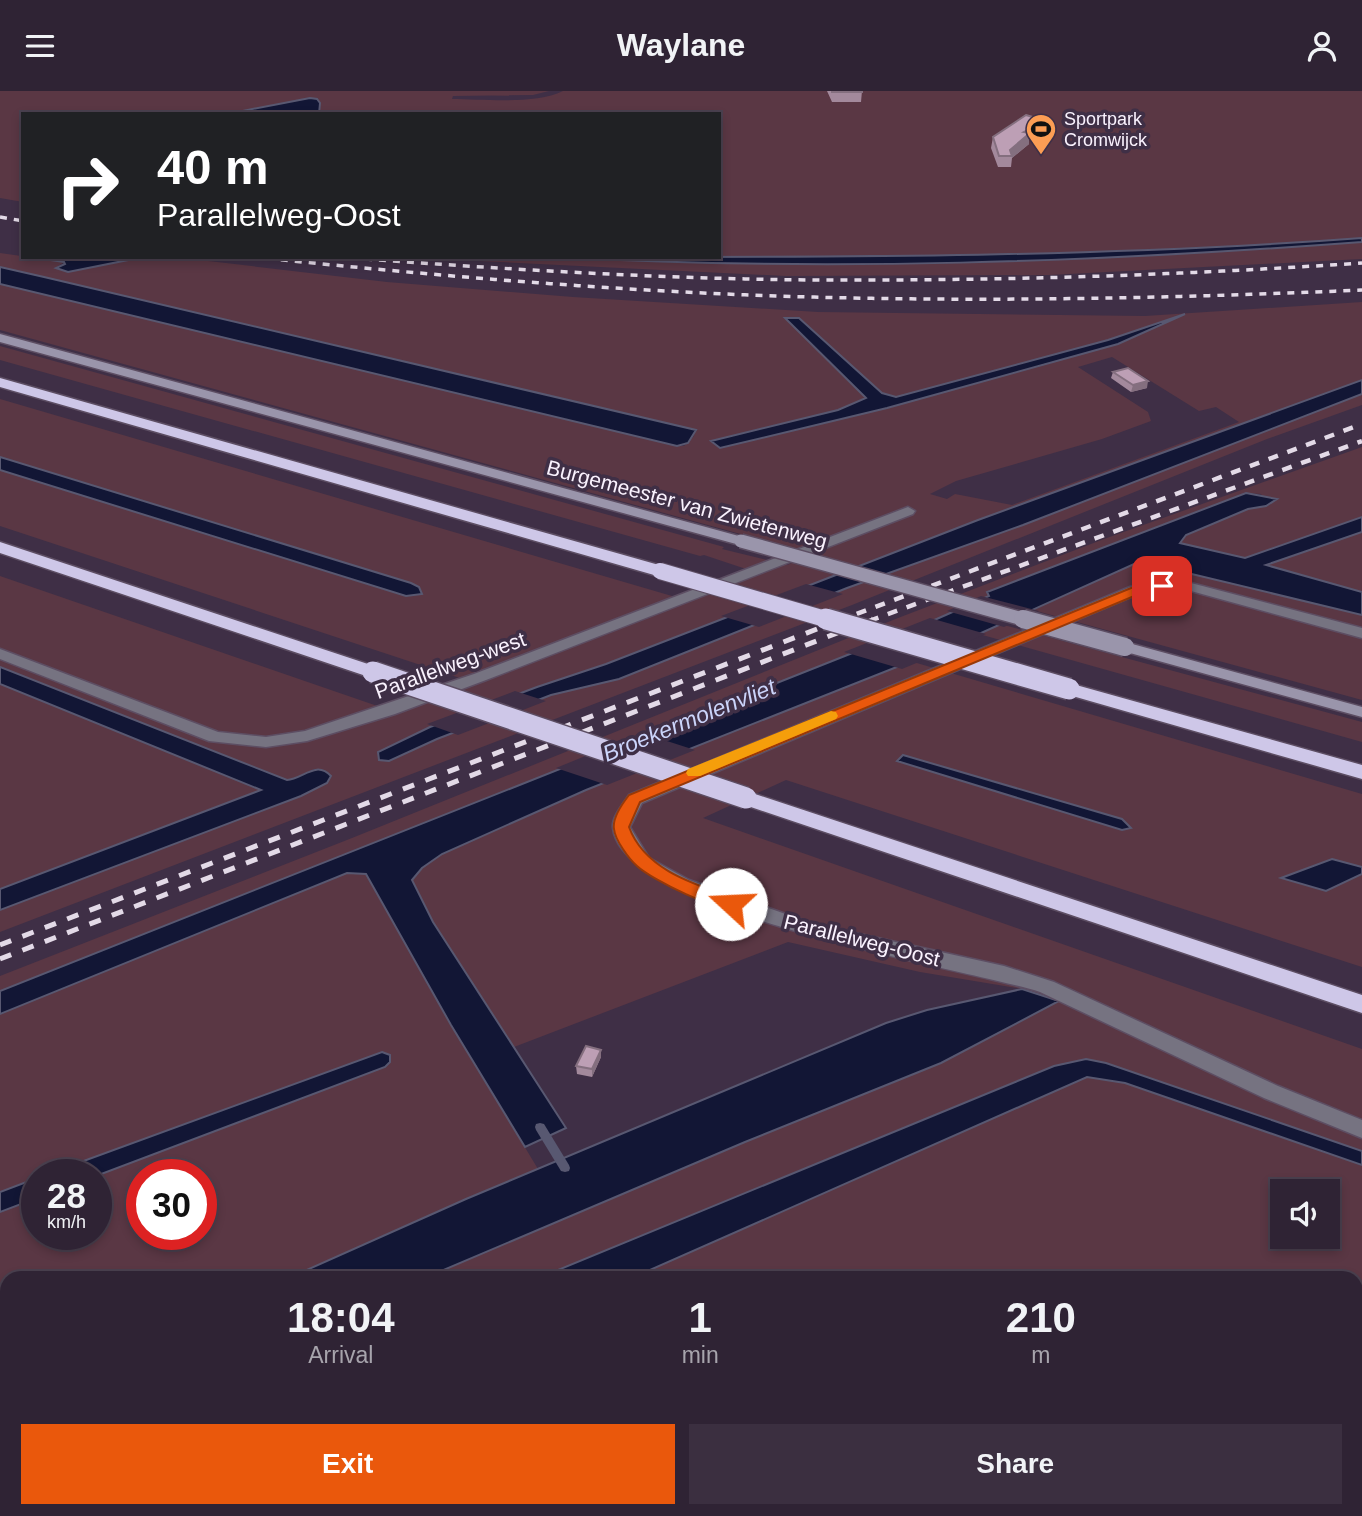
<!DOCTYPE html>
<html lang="en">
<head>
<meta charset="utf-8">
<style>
	:root { --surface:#2f2334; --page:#3b2f40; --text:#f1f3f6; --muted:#a7a4ac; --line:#4a404f; --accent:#ea580c }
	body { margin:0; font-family:Helvetica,sans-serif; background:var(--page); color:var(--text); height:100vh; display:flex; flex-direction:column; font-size:26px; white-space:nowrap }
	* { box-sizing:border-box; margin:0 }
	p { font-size:23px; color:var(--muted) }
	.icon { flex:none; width:38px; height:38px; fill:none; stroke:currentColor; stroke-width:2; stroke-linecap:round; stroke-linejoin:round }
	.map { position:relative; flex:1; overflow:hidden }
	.drawer { position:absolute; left:0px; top:1180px; width:1363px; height:247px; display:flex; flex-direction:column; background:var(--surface); border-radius:21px 21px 0 0; box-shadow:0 4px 10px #0003,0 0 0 2px var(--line) }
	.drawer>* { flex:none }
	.top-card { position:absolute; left:21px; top:21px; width:700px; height:147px; border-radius:0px; box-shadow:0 4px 10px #0003,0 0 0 2px var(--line); background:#202124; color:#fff; overflow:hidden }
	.fabs { position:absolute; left:1270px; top:1088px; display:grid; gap:14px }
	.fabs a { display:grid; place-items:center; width:70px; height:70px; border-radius:0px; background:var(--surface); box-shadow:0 4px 10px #0003,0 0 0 2px var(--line); font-size:35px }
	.speed { position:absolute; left:21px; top:1068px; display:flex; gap:14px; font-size:35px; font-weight:700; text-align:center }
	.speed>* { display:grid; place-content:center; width:91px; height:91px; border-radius:50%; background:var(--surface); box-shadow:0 4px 10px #0003,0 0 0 2px var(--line); line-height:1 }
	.speed small { font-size:18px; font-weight:400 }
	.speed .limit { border:10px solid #d22; background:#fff; color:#111 }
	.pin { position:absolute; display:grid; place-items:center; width:60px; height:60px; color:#fff; margin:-30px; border-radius:14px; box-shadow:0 4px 10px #0006 }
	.me { position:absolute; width:77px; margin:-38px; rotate:290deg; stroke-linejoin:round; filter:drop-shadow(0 0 5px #0008) }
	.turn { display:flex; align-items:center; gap:24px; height:147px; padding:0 21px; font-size:32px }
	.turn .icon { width:91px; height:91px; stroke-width:2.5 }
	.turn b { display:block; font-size:49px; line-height:60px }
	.eta { display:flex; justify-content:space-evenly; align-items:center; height:119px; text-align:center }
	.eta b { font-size:42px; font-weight:600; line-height:49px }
	.cta { display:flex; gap:14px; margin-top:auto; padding:14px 21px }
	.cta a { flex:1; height:80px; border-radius:0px; background:var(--accent); color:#fff; font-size:28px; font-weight:600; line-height:80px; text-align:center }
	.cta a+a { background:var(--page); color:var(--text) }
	header { display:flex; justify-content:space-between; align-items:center; height:91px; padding:0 21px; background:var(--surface); font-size:32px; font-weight:600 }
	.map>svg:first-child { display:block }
	.green { fill:#5a3744; fill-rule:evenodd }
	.water { fill:#121635; stroke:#585871; stroke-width:2 }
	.pier { fill:#3f2f46 }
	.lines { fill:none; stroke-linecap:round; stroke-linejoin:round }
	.stream { fill:#585871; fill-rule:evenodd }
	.street-casing { stroke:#5d4e63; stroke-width:3 }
	.secondary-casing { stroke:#5d4e63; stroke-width:3 }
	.highway-casing { stroke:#5d4e63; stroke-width:3 }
	.street { fill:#767381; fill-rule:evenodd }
	.secondary { fill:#9a95ab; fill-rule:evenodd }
	.highway { fill:#cec7e8; fill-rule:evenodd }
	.rail-far2 { stroke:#e3dae7; stroke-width:3.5; stroke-dasharray:7 7; stroke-linecap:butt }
	.rail-far1 { stroke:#e3dae7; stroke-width:4.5; stroke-dasharray:10 10; stroke-linecap:butt }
	.rail { stroke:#e3dae7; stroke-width:5; stroke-dasharray:12 12; stroke-linecap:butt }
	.secondary-bridge-far1-casing { stroke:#5d4e63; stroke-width:16; stroke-linecap:butt }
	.secondary-bridge-casing { stroke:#5d4e63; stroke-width:21; stroke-linecap:butt }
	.highway-bridge-far1-casing { stroke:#5d4e63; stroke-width:18; stroke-linecap:butt }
	.highway-bridge-casing { stroke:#5d4e63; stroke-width:24; stroke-linecap:butt }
	.secondary-bridge-far1 { stroke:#9a95ab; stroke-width:13 }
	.secondary-bridge { stroke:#9a95ab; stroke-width:18 }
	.highway-bridge-far1 { stroke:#cec7e8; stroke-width:16 }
	.highway-bridge { stroke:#cec7e8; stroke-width:21 }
	.wall { fill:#a3899c }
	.shaded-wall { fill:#846f7f }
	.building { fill:#bd9fb5; stroke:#846f7f; stroke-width:2 }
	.route { fill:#ea580c; stroke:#983908; stroke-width:2 }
	.slow { fill:#f59e0b }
	.labels { text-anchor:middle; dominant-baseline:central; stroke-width:7; stroke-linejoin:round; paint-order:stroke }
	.far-poi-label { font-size:18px; fill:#faf2fe; stroke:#3f2f46; text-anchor:start }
	.street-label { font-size:21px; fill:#faf2fe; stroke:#3f2f46 }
	.water-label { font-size:23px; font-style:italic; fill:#cbd4fa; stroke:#3f2f46 }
</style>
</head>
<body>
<header><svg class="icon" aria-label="menu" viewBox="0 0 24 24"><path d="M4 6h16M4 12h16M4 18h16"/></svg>Waylane<svg class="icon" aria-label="person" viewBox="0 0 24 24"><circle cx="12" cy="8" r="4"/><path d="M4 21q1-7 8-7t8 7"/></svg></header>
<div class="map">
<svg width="1362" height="1425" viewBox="0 0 1362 1425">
	<rect width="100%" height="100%" fill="#3f2f46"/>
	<path class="green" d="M0,0h549l-16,4 -80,1 -1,3c31,0 82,6 111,-8h799v147c-214,17 -428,23 -643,18v-142h-696v88l-23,-4z
		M1362,151v17l-313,16 -263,1 -391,-19c173,0 346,6 518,5 150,0 300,-9 449,-20z
		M0,162l64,9 -7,5 11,5 60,-12 2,-3h44l213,25 186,15 245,15 327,4 217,-14v78l-384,140 -372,144 -69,23 -107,40 -41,34 48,-22 114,-44 68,-16 228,-91 176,-63 339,-131v11l-95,34 -415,166 -852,327v-22l301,-114 26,-13 -13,-14 -19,11h-8l-287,-113v-91l389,134 86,-27 -475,-157v-56l405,126 16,-2 -10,-11 -411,-126v-58l689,202 72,-27 -57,-19 -4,1 -700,-196v-14l724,201 -2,2 65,16 26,-11 -813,-224v-46l677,162h7l10,-10 1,-6 -695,-163zM786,227h13l83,75 14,4 212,-57 67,-22 -57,26 -406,96 126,-30 28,-12zM1112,266l87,54 17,-4 23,15 -227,83 -57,-11 -8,5 -17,-5 26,-13 146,-42 49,-18 -3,-9 -70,-45z
		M1362,356v70l-9,4 -108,37 -66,-15 7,-8 62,-26 18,-3 -5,-12 -15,-1 -258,99 2,4 -67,29 -923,366v-15l352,-138 546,-220 206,-79z
		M1362,441v60l-97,-27z
		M1134,473l41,6 187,44v86l-329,-90z
		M1000,533l362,98v20l-383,-108z
		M910,570l452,133v73l-31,-8 -5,32 36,-17v93l-576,-187 -83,38 659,231v102l-256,-88 -20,-4 -32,7 -513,211h-114l318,-135 196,-79 117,-62 -36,-12 -102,-17 -132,-30 -274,105 -81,-125 -21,-42 10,-12 20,-14 144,-64zM903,664l219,64 8,9 -8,2 -224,-69z
		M0,593l93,36 168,70 -261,99z
		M352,780l14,3 85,151 87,144 -247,108h-284v113l-7,3v-181l37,-14v36h59v-58l289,-109 -3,-15 -334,122h-11v4l-37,14v-178zM142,1083h59v60h-59z
		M1087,986l38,6 237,82v240l-6,4v-132h-722zM1283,1101h45v45h-45z
		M7,1360v59h17l-13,6h-11v-62z
		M107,1419h1064l-10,6h-1067z
		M1216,1419h131l5,6h-132z"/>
	<path class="water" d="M310,7l7,1 3,4 -1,11h-78l1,-3z
		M1362,147v4c-266,20 -536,30 -802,15 267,0 534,1 802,-19z
		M30,166h100l-2,3 -60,12 -12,-4 9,-4 -1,-2z
		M0,176l44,10 652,153 -8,13 -11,3 -677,-162z
		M1185,223l-67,30 -231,64 -167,40 -9,-7 127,-31 28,-12 -81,-80h14l83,75 14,4 212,-57z
		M1362,289v14l-339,131 -176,63 -228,91 -68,16 -114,44 -48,22 -10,-1 -1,-8 52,-25 107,-40 69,-23 372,-144z
		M0,366l411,126 8,4 3,7 -16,2 -406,-126z
		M1246,402l31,6 -11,7 -18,3 -62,26 -6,8 65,15 117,-41v15l-96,33 96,27v23l-187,-45 -41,-6 -164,74 -384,152 -144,64 -20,14 -10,12 21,42 133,206 -41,19 -74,-122 -85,-151 -19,-1 -347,141v-23l923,-366 66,-29 -2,-4z
		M0,576l287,113c16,-1 29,-20 44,-4l-4,7 -26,13 -301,114v-21l261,-99 -261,-106z
		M903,664l219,64 9,9 -9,2 -225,-69z
		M1332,768l30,8v7l-36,17 -45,-13z
		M1022,898l37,12 -118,62 -196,79 -318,135h-136l175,-78 420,-176 41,-13z
		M382,961l8,3v7l-5,5 -289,109 -48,-2z
		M1086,968l20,4 256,88v14l-237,-82 -38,-6 -453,200h-93l513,-211z
		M37,1087v20l-37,14v-20z"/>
	<path class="pier" d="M806,493l37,10 -84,33 -38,-11z
		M981,505l58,15 -35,16 -57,-16z
		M930,527l56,16 -84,35 -58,-17z
		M515,600l31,10 -88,34 -31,-11z
		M642,642l53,17 -88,35 -51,-17z"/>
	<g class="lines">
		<path class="stream" d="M540,1032l4,1 25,41 1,3 -1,3 -4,1 -4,-1 -25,-41 -1,-3 1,-3z"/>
		<g class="street-casing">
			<path id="street" d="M908,416l7,4 -2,3 -427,166 -91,34 -88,27 -41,6 -57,-6 -209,-82v-10l218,83 48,5 39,-6 169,-57z
				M1162,491l29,1 171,45v10l-171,-47 -29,-1 -24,4 -496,209 -12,24 19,31 40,22 125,44 190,42 50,16 224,104 84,34v18l-98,-40 -224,-106c-75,-24 -418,-79 -427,-164 -2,-10 11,-25 16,-33l501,-208z"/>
		</g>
		<g class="secondary-casing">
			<path id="secondary" d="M0,243l746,204 2,3 -2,3h-10l-736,-202z
				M1125,551l237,65v10l-243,-67 -2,-3z"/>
		</g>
		<g class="highway-casing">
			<path id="highway" d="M0,287l666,189 3,4 -3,4h-12l-654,-188z
				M0,451l380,126 3,4 -10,6 -7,-2 -366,-123z
				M1069,592l293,82v14l-300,-86 -3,-4z
				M746,700l616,204v18l-623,-210 -3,-5 3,-5z"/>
		</g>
		<use href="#street" class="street"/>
		<use href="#secondary" class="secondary"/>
		<use href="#highway" class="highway"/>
		<path class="rail-far2" d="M0,126l23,4
			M253,166c185,19 371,35 557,40 184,5 368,1 552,-7
			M365,168c167,12 334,22 501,21 166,0 331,-6 496,-17"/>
		<path class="rail-far1" d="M838,530l524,-197
			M869,530l493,-180"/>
		<path class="rail" d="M0,854l843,-326
			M0,868l873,-340"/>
		<g class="secondary-bridge-far1-casing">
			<path id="secondary-bridge-far1" d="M741,450l289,80"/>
		</g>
		<g class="secondary-bridge-casing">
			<path id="secondary-bridge" d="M1023,528l102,28"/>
		</g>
		<g class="highway-bridge-far1-casing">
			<path id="highway-bridge-far1" d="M660,480l172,50"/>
		</g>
		<g class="highway-bridge-casing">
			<path id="highway-bridge" d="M826,528l243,70
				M373,581l373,126"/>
		</g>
		<use href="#secondary-bridge-far1" class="secondary-bridge-far1"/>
		<use href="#secondary-bridge" class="secondary-bridge"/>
		<use href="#highway-bridge-far1" class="highway-bridge-far1"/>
		<use href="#highway-bridge" class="highway-bridge"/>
	</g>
	<path class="wall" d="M827,0h35l-1,11h-29z
		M1045,40l-16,8v5l-17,14 -1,9h-13l-7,-19 2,-11z
		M1113,281l34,16 -16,4 -20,-14z
		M601,959v7l-9,20 -15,-3 -1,-8z"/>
	<path class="shaded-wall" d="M1046,30l-1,10 -16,8v5l-17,14 -2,-8 14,-18z
		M1148,290l-1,7 -16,4 2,-7z
		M601,959v7l-9,20v-8z"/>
	<path class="building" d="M832,0h30v1h-30z
		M1026,24l20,6 -22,11 6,1 -20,17 2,6h-13l-6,-19z
		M1128,277l20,13 -15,4 -20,-13z
		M586,955l15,4 -9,19 -16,-3z"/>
	<path class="route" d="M1162,491l4,1v6l-27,5 -499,208 -11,25c16,44 68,58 108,72l3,5 -3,4c-18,5 -85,-28 -100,-42 -8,-7 -22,-26 -23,-37 -2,-11 8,-25 15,-34l502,-207z"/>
	<path class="slow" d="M831,620l5,1 2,4 -2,3 -136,57h-12l-2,-3 2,-4z"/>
	<defs>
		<g id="stadium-pin" transform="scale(1.575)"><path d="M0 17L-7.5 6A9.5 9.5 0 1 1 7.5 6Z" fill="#fc9d54" stroke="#3f2f46"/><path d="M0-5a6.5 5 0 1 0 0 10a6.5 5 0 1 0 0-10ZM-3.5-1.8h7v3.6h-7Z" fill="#111"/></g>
	</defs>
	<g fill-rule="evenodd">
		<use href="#stadium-pin" x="1041" y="38"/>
	</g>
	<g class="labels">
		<g class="far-poi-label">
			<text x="1064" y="28">Sportpark<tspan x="1064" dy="21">Cromwijck</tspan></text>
		</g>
		<g class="street-label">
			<text transform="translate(687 413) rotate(15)">Burgemeester van Zwietenweg</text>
			<text transform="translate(450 574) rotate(-20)">Parallelweg-west</text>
			<text transform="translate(862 849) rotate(14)">Parallelweg-Oost</text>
		</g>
		<g class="water-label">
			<text transform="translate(689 629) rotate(-22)">Broekermolenvliet</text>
		</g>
	</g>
</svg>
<div class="fabs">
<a><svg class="icon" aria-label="sound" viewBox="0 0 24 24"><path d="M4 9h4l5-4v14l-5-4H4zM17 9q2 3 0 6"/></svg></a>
</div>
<div class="speed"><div>28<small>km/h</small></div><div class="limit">30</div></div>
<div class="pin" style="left:1162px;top:495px;background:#d93025"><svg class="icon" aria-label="arrive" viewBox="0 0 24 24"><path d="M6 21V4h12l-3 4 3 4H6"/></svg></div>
<svg class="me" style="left:731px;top:813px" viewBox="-20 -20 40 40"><circle r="19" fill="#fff"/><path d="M0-13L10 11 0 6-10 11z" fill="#ea580c"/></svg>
<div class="top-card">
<div class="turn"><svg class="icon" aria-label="right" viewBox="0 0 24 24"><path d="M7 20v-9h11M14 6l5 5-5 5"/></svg><div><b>40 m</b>Parallelweg-Oost</div></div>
</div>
<section class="drawer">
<div class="eta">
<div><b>18:04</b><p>Arrival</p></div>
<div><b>1</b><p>min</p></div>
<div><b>210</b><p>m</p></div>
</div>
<div class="cta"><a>Exit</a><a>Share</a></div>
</section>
</div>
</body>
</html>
